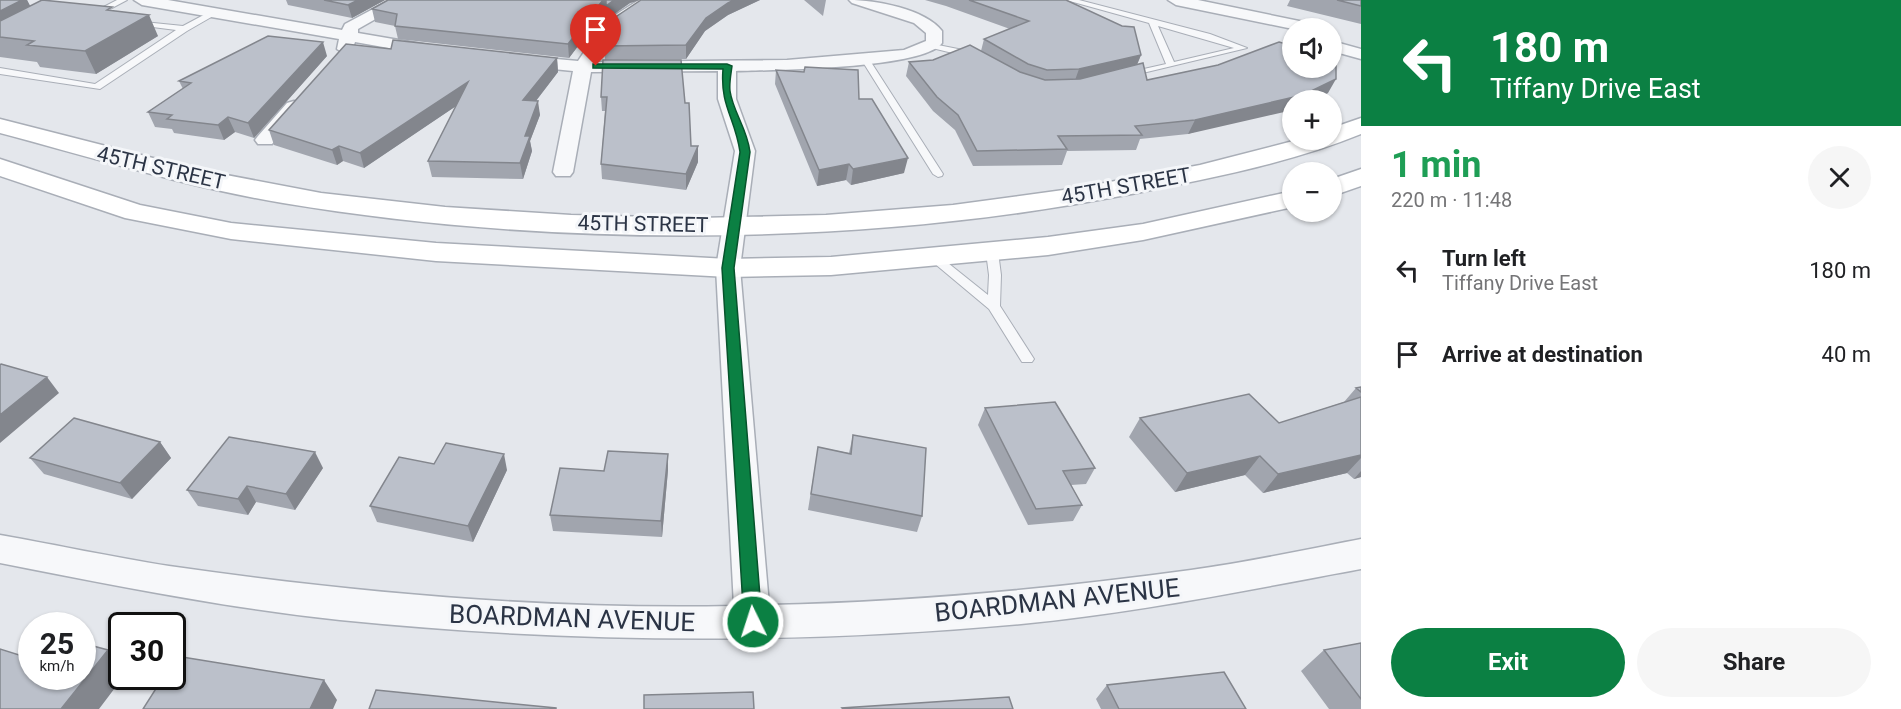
<!DOCTYPE html>
<html lang="en">
<head>
<meta charset="utf-8">
<style>
	:root { --surface:#fff; --page:#f6f6f6; --text:#202124; --muted:#757577; --accent:#0b8043 }
	body { margin:0; font-family:Roboto,sans-serif; background:var(--page); color:var(--text); height:100vh; display:flex; flex-direction:column; font-size:22px; white-space:nowrap }
	* { box-sizing:border-box; margin:0 }
	p { font-size:20px; color:var(--muted) }
	.icon { flex:none; width:33px; height:33px; fill:none; stroke:currentColor; stroke-width:2; stroke-linecap:round; stroke-linejoin:round }
	.map { position:relative; flex:1; overflow:hidden }
	.sheet { display:flex; flex-direction:column; background:var(--surface); width:540px }
	.sheet>* { flex:none }
	.banner { background:#0b8043; color:#fff; overflow:hidden }
	.buttons { position:absolute; left:1282px; top:18px; display:grid; gap:12px }
	.buttons a { display:grid; place-items:center; width:60px; height:60px; border-radius:50%; background:var(--surface); box-shadow:0 2px 4px #0004; font-size:30px }
	.speed { position:absolute; left:18px; top:612px; display:flex; gap:12px; font-size:30px; font-weight:700; text-align:center }
	.speed>* { display:grid; place-content:center; width:78px; height:78px; border-radius:50%; background:var(--surface); box-shadow:0 2px 4px #0004; line-height:1 }
	.speed small { font-size:15px; font-weight:400 }
	.speed .limit { border:3px solid #111; border-radius:9px; background:#fff; color:#111 }
	.pin { position:absolute; display:grid; place-items:center; width:51px; height:51px; color:#fff; margin:-62px -26px; border-radius:50% 50% 50% 0; rotate:-45deg; box-shadow:0 0 6px #0007 }
	.pin .icon { rotate:45deg }
	.me { position:absolute; width:66px; margin:-33px; rotate:356deg; stroke-linejoin:round; filter:drop-shadow(0 0 4px #0008) }
	.turn { display:flex; align-items:center; gap:21px; height:126px; padding:0 30px; font-size:27px }
	.turn .icon { width:78px; height:78px; stroke-width:2.5 }
	.turn b { display:block; font-size:42px; line-height:51px }
	.round { display:grid; place-items:center; flex:none; width:63px; height:63px; border-radius:32px; background:var(--page) }
	.headline { display:flex; align-items:center; justify-content:space-between; height:102px; padding:0 30px }
	h1 { font-size:36px; font-weight:700; line-height:45px; color:#1e9e55 }
	.primary-button { display:flex; gap:12px; margin-top:auto; padding:12px 30px }
	.primary-button a { flex:1; height:69px; border-radius:36px; background:var(--accent); color:#fff; font-size:24px; font-weight:700; line-height:69px; text-align:center }
	.primary-button a+a { background:var(--page); color:var(--text) }
	ul { padding:0; list-style:none }
	li { display:flex; align-items:center; gap:18px; height:84px; padding:0 30px }
	li div { flex:1 }
	li b { display:block; font-size:22px }
	li em { font-style:normal }
	main { display:flex; flex:1; min-height:0 }
	.map>svg:first-child { display:block }
	.lines { fill:none; stroke-linecap:round; stroke-linejoin:round }
	.lane-casing { stroke:#a9aeb7; stroke-width:2 }
	.street-casing { stroke:#a9aeb7; stroke-width:3 }
	.secondary-casing { stroke:#a9aeb7; stroke-width:3 }
	.lane { fill:#f7f8fa; fill-rule:evenodd }
	.street { fill:#f7f8fa; fill-rule:evenodd }
	.secondary { fill:#fff; fill-rule:evenodd }
	.wall { fill:#a1a5ae }
	.shaded-wall { fill:#83868d }
	.building { fill:#bbc0ca; stroke:#83868d; stroke-width:1.5 }
	.route { fill:#0b8043; stroke:#07532c; stroke-width:1.5 }
	.labels { text-anchor:middle; dominant-baseline:central; stroke-width:6; stroke-linejoin:round; paint-order:stroke }
	.street-label { font-size:21px; fill:#2b3445; stroke:#f4f6f9 }
	.near-street-label { font-size:26px; fill:#2b3445; stroke:#f4f6f9 }
</style>
</head>
<body>
<main>
<div class="map">
<svg width="1361" height="709" viewBox="0 0 1361 709">
	<rect width="100%" height="100%" fill="#e4e7ec"/>
	<g class="lines">
		<g class="lane-casing">
			<path id="lane" d="M117,0h10l-32,17 -7,-2z
				M1066,0h13l131,34 37,14 -121,29v-4l40,-9 -17,-41zM1158,26l76,22 -60,14z
				M213,10l7,2 -33,19 -87,58 -100,-15v-6l95,16 81,-54 -39,-5h-3v-4l49,5z
				M928,43l45,9 4,3 -4,3 -45,-11z
				M862,57l7,2 74,115 -1,2 -4,1 -5,-3 -72,-115z
				M992,248l6,4 3,23 -1,31 34,53 -2,3h-10l-33,-53 -61,-51 2,-3h8l50,40 1,-20 -3,-23z"/>
		</g>
		<g class="street-casing">
			<path id="street" d="M134,0h34l174,30 3,-6 45,-24h19l-51,29v4l70,12 8,5 -8,5 -73,-13 -4,11 -6,1 -8,-5 2,-10 -197,-34z
				M639,0h18l-41,28 -21,34 192,-2 117,-10 22,-9v-8l-12,-10 -62,-20 -3,-3c27,0 76,9 93,31v12c-19,26 -170,27 -206,28v28l19,52 -15,117 29,337c142,-3 282,-16 422,-35 57,-8 113,-20 170,-31v30c-113,21 -226,44 -340,55 -227,21 -454,19 -681,-4 -114,-12 -227,-35 -340,-57v-28c56,10 113,22 169,31 187,27 376,44 565,40l-18,-338 19,-117 -17,-52v-28l-127,1 -18,100 -3,4h-14l-3,-4 20,-101 -50,-5 -9,-5 9,-5 55,5 26,-39z
				M1168,0h30l111,23 8,5 -24,1 -117,-24z
				M1332,41l29,8v10l-29,-8z
				M294,101l7,2 2,4 -2,4 -29,33h-14l-3,-4 3,-4 29,-33z"/>
		</g>
		<g class="secondary-casing">
			<path id="secondary" d="M1361,118v16c-73,30 -156,45 -235,61 -266,52 -575,53 -843,8 -96,-16 -189,-45 -283,-70v-14l200,51 121,23 124,14 126,8 127,3 128,-3 127,-10 125,-17 122,-23 97,-25h35v-12z
				M0,159l140,46 91,18 205,20 292,16 103,-2 217,-20 95,-13 150,-33v16l-150,33 -95,15 -217,20 -103,2 -292,-16 -205,-22 -106,-21 -125,-42z
				M1361,169v17l-29,10v-17z"/>
		</g>
		<use href="#lane" class="lane"/>
		<use href="#street" class="street"/>
		<use href="#secondary" class="secondary"/>
	</g>
	<path class="wall" d="M0,0h27l3,6 84,5 44,25 -62,38 -56,-7 -3,-5 -37,-5z
		M286,0h99l-33,18 -64,-13z
		M388,0h252l-10,3 -23,16 -1,-10 -37,49 -171,-19 -3,-13 -20,-4 -3,-13z
		M641,0h119l-32,15 -23,16 -19,28 -81,1 -1,-14z
		M804,0h22l-3,16z
		M925,0h141l75,55 -4,10 10,15 181,13 -15,7h-20l-105,34 -48,5 -4,11 -69,1 -5,14 -89,1 -18,-36 -22,-19 -27,-35 3,-14 24,-2 48,-9 3,-12 26,-10 -64,-23z
		M1290,0h71v24l-74,-18z
		M391,49l166,9 1,14 -22,29 4,14 -10,26 2,10 -9,28 -91,-2 -4,-16 28,-55 -92,62 -21,-7 -6,4 -63,-20 -5,-15z
		M327,56l-73,82 -19,-6 -11,8 -50,-7 -2,-4 -17,-2 -7,-15 35,-23 -4,-8z
		M603,60l82,43 6,43 7,16 -12,28 -84,-11 -1,-15 4,-53h-3l-1,-14z
		M776,70l83,29 45,74 -53,12 -5,-5 -29,6 -42,-102z
		M1361,387v90l-7,2 -7,-6 -84,20 -18,-18 -70,17 -46,-55 11,-19 139,5 65,-21 12,-14z
		M985,408l110,60 -9,16 -15,1 11,20 -9,16 -45,4 -50,-100z
		M853,435l69,81 -5,16 -109,-22 10,-63 31,6z
		M160,442l11,16 -39,41 -88,-25 -14,-16z
		M668,454v16l-6,67 -109,-6 -3,-16 54,-44z
		M434,464l73,6 -34,72 -96,-20 -7,-16z
		M323,468l-28,42 -39,-8 -8,13 -50,-9 -11,-16z
		M1361,643v66h-32l-28,-38 23,-21z
		M1107,685l139,24h-145l-5,-10z"/>
	<path class="shaded-wall" d="M22,0h5l10,19 -37,18v-26z
		M358,0h27l-33,18 -4,-13z
		M603,0h37l-10,3 -23,16 -1,-10 -37,49 -1,-14z
		M734,0h26l-32,15 -23,16 -19,28v-14l20,-27 22,-15z
		M149,15l9,21 -62,38 -11,-23z
		M323,42l4,14 -73,82 -6,-15z
		M1141,55l-6,14 -61,14 5,-14z
		M557,58l1,14 -33,43 -2,-15z
		M1336,79l-8,14 -15,7h-20v10l-105,24 7,-14z
		M468,82l3,14 -107,72 -4,-15z
		M538,101l2,14 -10,26 2,10 -9,28 -3,-16 5,-27z
		M228,117l7,15 -11,8 -6,-15z
		M339,146l4,15 -6,4 -5,-15z
		M698,146v16l-12,28v-16z
		M908,158l-4,15 -53,12 2,-16z
		M849,164l-3,16 -29,6 2,-16z
		M47,377l12,16 -59,50v-28z
		M160,442l11,16 -39,41 -12,-16z
		M315,452l8,16 -28,42 -9,-16z
		M504,454l3,16 -34,72 -5,-16z
		M668,454v16l-6,67 -1,-16z
		M1361,455v3l-14,15 -84,20 15,-19z
		M1260,456l-15,19 -70,17 12,-19z
		M1361,471v6l-7,2z
		M247,486l9,16 -8,13 -10,-16z
		M108,650l14,13v13h2l-25,33h-38z
		M324,680l13,20 -4,9h-23z"/>
	<path class="building" d="M0,0h22l-22,11z
		M42,0l70,7 -5,3 42,5 -64,36 -58,-6 7,-4 -34,-4v-16z
		M324,0h34l-10,5z
		M388,0h215l-35,44 -173,-18 2,-12 -25,-5z
		M606,0h8l-8,6z
		M641,0h93l-6,3 -22,15 -20,27 -82,1v-10l13,-20z
		M969,0h97l56,26 12,1 7,28 -62,14 -32,1 -19,-6 -44,-25 45,-18z
		M1337,0h24v6z
		M268,36l55,6 -75,81 -20,-6 -10,8 -51,-6 5,-4 -24,-3 43,-29 -12,-2z
		M393,40l164,18 -34,42 15,1 -13,35h5l-10,27 -92,-2 40,-79 -108,71 -21,-7 -7,4 -63,-20 77,-86 45,5z
		M1279,42l14,4v22h39v-8l4,2v17l-33,16 -108,25 -60,6 7,9 -84,1 9,13 -90,2 -19,-36 -21,-18 -28,-35 24,-2 37,-15 50,27 25,8 35,-1 63,-16 4,17 71,-15z
		M603,60h78l4,43h4l2,43h7l-12,28 -85,-10 6,-67h-6z
		M805,67l53,3 1,29h13l36,59 -55,11 -4,-5 -30,6 -43,-100 28,2z
		M1,364l46,13 -47,38v-50z
		M1361,387v5l-5,-4z
		M1249,394l30,29 82,-26v58l-83,19 -18,-18 -73,17 -47,-55z
		M1055,402l40,66 -32,3 19,34 -46,4 -51,-101z
		M74,418l86,24 -40,41 -90,-25z
		M853,435l73,13 -4,68 -111,-22 7,-47 33,7z
		M229,437l86,15 -29,42 -39,-8 -9,13 -51,-9z
		M446,443l58,11 -36,72 -98,-20 29,-49 35,7z
		M608,451l60,3 -7,67 -111,-6 10,-47 44,3z
		M82,643l26,7 -47,59h-61v-60l32,10v17h50z
		M1361,643v56l-37,-49z
		M176,656l148,24 -14,29h-167l21,-33h8v-14z
		M1224,672l22,37h-127l-12,-24z
		M376,690l180,18v1h-187z
		M753,692l1,17h-110v-14z
		M1009,697l4,12h-170l-1,-1z"/>
	<path class="route" d="M596,64h131l5,2c-1,8 -3,17 -2,25 3,21 17,37 20,61l-16,116 28,354 -2,6 -7,3 -6,-3 -3,-6 -22,-354 18,-116c-5,-35 -20,-45 -17,-83l-130,-1v-4z"/>
	<g class="labels">
		<g class="street-label">
			<text transform="translate(161 168) rotate(13)">45TH STREET</text>
			<text transform="translate(1126 186) rotate(-10)">45TH STREET</text>
			<text transform="translate(643 224) rotate(1)">45TH STREET</text>
		</g>
		<g class="near-street-label">
			<text transform="translate(1057 600) rotate(-6)">BOARDMAN AVENUE</text>
			<text transform="translate(572 618) rotate(2)">BOARDMAN AVENUE</text>
		</g>
	</g>
</svg>
<div class="buttons">
<a><svg class="icon" aria-label="sound" viewBox="0 0 24 24"><path d="M4 9h4l5-4v14l-5-4H4zM17 9q2 3 0 6"/></svg></a>
<a>+</a>
<a>−</a>
</div>
<div class="speed"><div>25<small>km/h</small></div><div class="limit">30</div></div>
<div class="pin" style="left:596px;top:66px;background:#d93025"><svg class="icon" aria-label="arrive" viewBox="0 0 24 24"><path d="M6 21V4h12l-3 4 3 4H6"/></svg></div>
<svg class="me" style="left:753px;top:622px" viewBox="-20 -20 40 40"><circle r="17" fill="#0b8043" stroke="#fff" stroke-width="3"/><path d="M0-11L8 9 0 5-8 9z" fill="#fff"/></svg>
</div>
<section class="sheet">
<div class="banner">
<div class="turn"><svg class="icon" aria-label="left" viewBox="0 0 24 24"><path d="M17 20v-9H6M10 6l-5 5 5 5"/></svg><div><b>180 m</b>Tiffany Drive East</div></div>
</div>
<div class="headline"><div><h1>1 min</h1><p>220 m · 11:48</p></div><a class="round"><svg class="icon" aria-label="close" viewBox="0 0 24 24"><path d="M6 6l12 12M18 6L6 18"/></svg></a></div>
<ul>
<li><svg class="icon" aria-label="left" viewBox="0 0 24 24"><path d="M17 20v-9H6M10 6l-5 5 5 5"/></svg><div><b>Turn left</b><p>Tiffany Drive East</p></div><em>180 m</em></li>
<li><svg class="icon" aria-label="arrive" viewBox="0 0 24 24"><path d="M6 21V4h12l-3 4 3 4H6"/></svg><div><b>Arrive at destination</b></div><em>40 m</em></li>
</ul>
<div class="primary-button"><a>Exit</a><a>Share</a></div>
</section>
</main>
</body>
</html>
